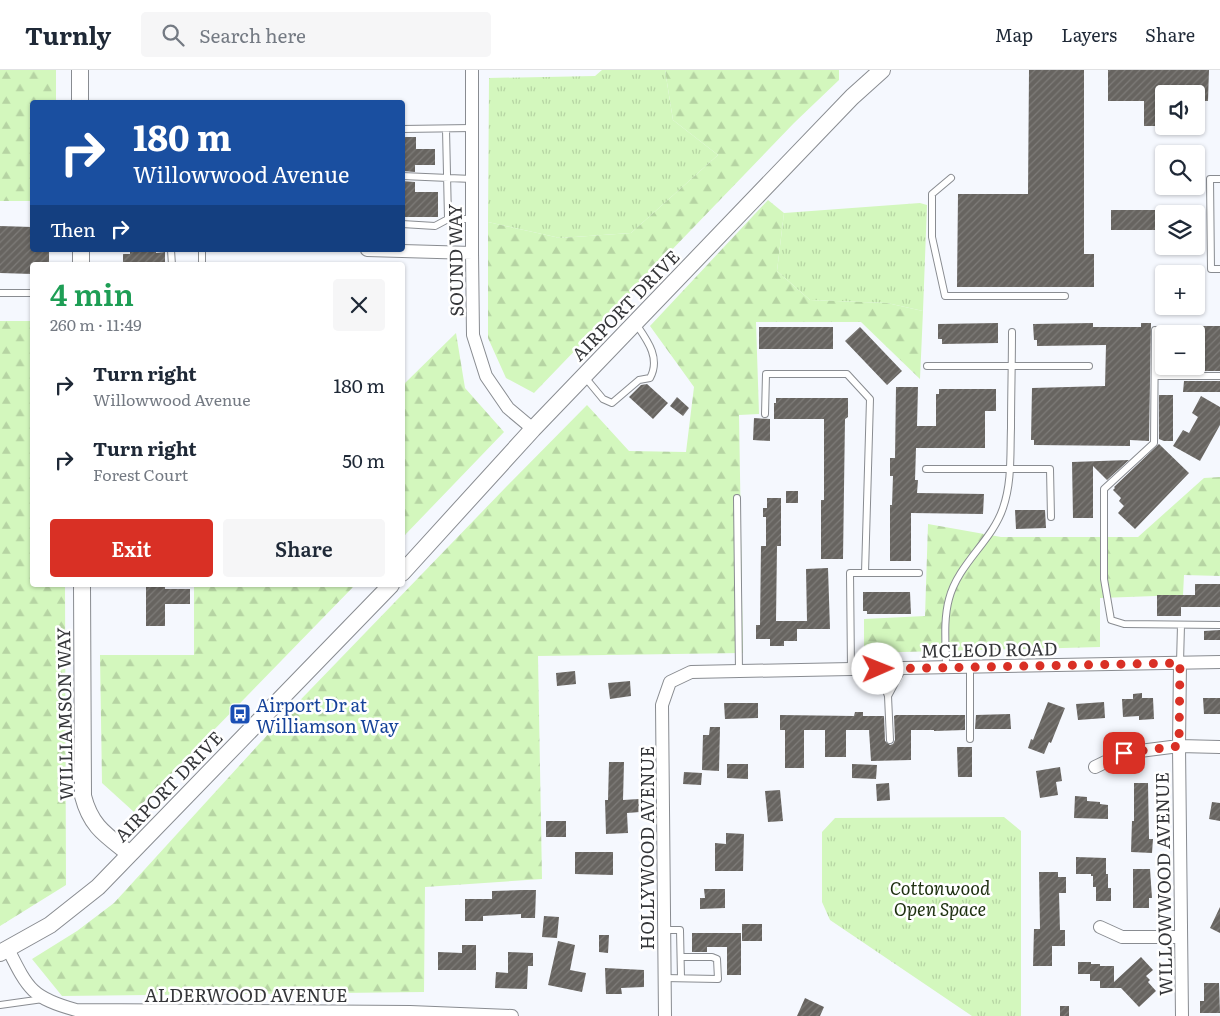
<!DOCTYPE html>
<html lang="en">
<head>
<meta charset="utf-8">
<style>
	:root { --surface:#fff; --page:#f6f6f7; --text:#1f2937; --muted:#747a83; --line:#e0e1e3; --accent:#d93025 }
	body { margin:0; font-family:Literata,serif; background:var(--page); color:var(--text); height:100vh; display:flex; flex-direction:column; font-size:19px; white-space:nowrap }
	* { box-sizing:border-box; margin:0 }
	p { font-size:16px; color:var(--muted) }
	.icon { flex:none; width:28px; height:28px; fill:none; stroke:currentColor; stroke-width:2; stroke-linecap:round; stroke-linejoin:round }
	.map { position:relative; flex:1; overflow:hidden }
	.sheet { position:absolute; left:30px; top:192px; width:375px; height:325px; display:flex; flex-direction:column; background:var(--surface); border-radius:5px; box-shadow:0 1px 4px #0004 }
	.sheet>* { flex:none }
	.banner { position:absolute; left:30px; top:30px; width:375px; height:152px; border-radius:5px; box-shadow:0 1px 4px #0004; background:#1a4fa0; color:#fff; overflow:hidden }
	.tools { position:absolute; left:1155px; top:15px; display:grid; gap:10px }
	.tools a { display:grid; place-items:center; width:50px; height:50px; border-radius:5px; background:var(--surface); box-shadow:0 1px 4px #0004; font-size:25px }
	.pin { position:absolute; display:grid; place-items:center; width:42px; height:42px; color:#fff; margin:-21px; border-radius:10px; box-shadow:0 2px 8px #0006 }
	.me { position:absolute; width:55px; margin:-28px; rotate:89deg; stroke-linejoin:round; filter:drop-shadow(0 0 4px #0008) }
	.turn { display:flex; align-items:center; gap:18px; height:105px; padding:0 20px; font-size:22px }
	.turn .icon { width:65px; height:65px; stroke-width:2.5 }
	.turn b { display:block; font-size:35px; line-height:42px }
	.then { display:flex; align-items:center; height:48px; padding:0 20px; background:#0003; gap:10px; font-size:19px }
	.round { display:grid; place-items:center; flex:none; width:52px; height:52px; border-radius:5px; background:var(--page) }
	.summary { display:flex; align-items:center; justify-content:space-between; height:85px; padding:0 20px }
	h1 { font-size:30px; font-weight:600; line-height:38px; color:#1e9e55 }
	.button { display:flex; gap:10px; margin-top:auto; padding:10px 20px }
	.button a { flex:1; height:58px; border-radius:5px; background:var(--accent); color:#fff; font-size:20px; font-weight:600; line-height:58px; text-align:center }
	.button a+a { background:var(--page); color:var(--text) }
	ul { padding:0; list-style:none }
	li { display:flex; align-items:center; gap:15px; height:75px; padding:0 20px }
	li div { flex:1 }
	li b { display:block; font-size:19px }
	li em { font-style:normal }
	header { display:flex; align-items:center; gap:30px; box-sizing:border-box; height:70px; padding:0 25px; background:var(--surface); border-bottom:1px solid var(--line) }
	header strong { font-size:24px }
	nav { display:flex; gap:28px; margin-inline-start:auto; font-size:18px }
	.search { width:350px; height:45px; background:var(--page); display:flex; align-items:center; gap:12px; box-sizing:border-box; padding:0 18px; border-radius:5px; color:var(--muted); font-size:19px }
	.map>svg:first-child { display:block }
	.grass { fill:url(#grass-tufts) }
	.forest { fill:url(#forest-firs) }
	.building { fill:url(#building-hatch) }
	.lines { fill:none; stroke-linecap:round; stroke-linejoin:round }
	.lane-casing { stroke:#898c91; stroke-width:8 }
	.street-casing { stroke:#898c91; stroke-width:14 }
	.secondary-casing { stroke:#898c91; stroke-width:18 }
	.lane { stroke:#fff; stroke-width:6 }
	.street { stroke:#fff; stroke-width:12 }
	.secondary { stroke:#fff; stroke-width:16 }
	.route { stroke:#d93025; stroke-width:9; stroke-dasharray:0 16.2 }
	.labels { text-anchor:middle; dominant-baseline:central; stroke-width:5; stroke-linejoin:round; paint-order:stroke }
	.street-label { font-size:18px; fill:#353639; stroke:#fff }
	.transit-label { font-size:18px; fill:#164399; stroke:#fff; text-anchor:start }
	.park-label { font-size:18px; font-style:italic; fill:#1d2f0f; stroke:#fff }
</style>
</head>
<body>
<header>
<strong>Turnly</strong>
<div class="search"><svg class="icon" aria-label="search" viewBox="0 0 24 24"><circle cx="10" cy="10" r="6"/><path d="M15 15l6 6"/></svg>Search here</div>
<nav><a>Map</a><a>Layers</a><a>Share</a></nav>
</header>
<div class="map">
<svg width="1220" height="946" viewBox="0 0 1220 946">
	<defs>
		<pattern id="grass-tufts" width="24" height="20" patternUnits="userSpaceOnUse" patternTransform="scale(1.25)"><rect width="24" height="20" fill="#d3f7bd"/><path d="M3 7l-1-3M5 7V3M7 7l1-3M15 17l-1-3M17 17v-4M19 17l1-3" fill="none" stroke="#b6d4a3"/></pattern>
		<pattern id="forest-firs" width="22" height="20" patternUnits="userSpaceOnUse" patternTransform="scale(1.25)"><rect width="22" height="20" fill="#d3f7bd"/><path d="M5 1l3.5 6h-7zM16 11l3.5 6h-7z" fill="#b6d4a3"/></pattern>
		<pattern id="building-hatch" width="6" height="6" patternUnits="userSpaceOnUse" patternTransform="scale(1.25)"><rect width="6" height="6" fill="#676460"/><path d="M-1 1l2-2M0 6l6-6M5 7l2-2" fill="none" stroke="#7e7c79"/></pattern>
	</defs>
	<rect width="100%" height="100%" fill="#f5f8fe"/>
	<path class="grass" d="M602,0h63l8,50 45,35 -87,78 -71,5 -72,-16 1,-144 106,-2z
		M920,133l7,2 -4,106 -36,-8 -77,-3 -33,-29 7,-58z
		M1004,747l17,14v185h-49l-142,-96 -8,-18v-70l13,-14z"/>
	<path class="forest" d="M0,0h56v32h-24v99h-32z
		M665,0h174v10l-45,43 -260,270 -28,-15 -18,-40v-116l72,16 71,-5 87,-78 -45,-35z
		M768,130l16,13 -7,58 33,29 77,3 36,8 -3,68 -59,-57h-105l3,92 -20,1 4,238 -205,3 4,223 -117,8 -1,105 -362,4 -30,-37 45,-28 37,-28 167,-183 225,-233 81,-82 42,46 57,1 8,-65 -44,-61z
		M0,251h32v264h33l1,300 -66,41z
		M456,263l9,55 39,44 -101,105v-152z
		M1220,407v99l-36,-1 -1,20 -83,3v49l-236,6v-34l61,-3 3,-92 73,13h137l66,-59z
		M194,515h161l-221,227 -32,-29 -2,-128h94z"/>
	<path class="building" d="M1029,0h55v184h10v33h-137l1,-93h70z
		M1108,0h101l-1,31h-12v-7h-32v32h-20v-25h-36z
		M402,67h14v12h19v16h-20v7l-13,-1z
		M402,111l13,1v10h23v25h-36z
		M1111,140h53v20h-53z
		M0,156l32,1v23h17v15h-17v9l-32,-1z
		M130,180h26v3l9,-1v13h-42v-11h7z
		M998,253v20l-56,1v-5h-4v-15z
		M1093,253v4h48v-4h10l-2,118 -19,-1v6l-96,-1v-5h-3l1,-52 73,-2 1,-41 -69,1v-6h-3l-1,-16z
		M1196,256h24v45h-36v-5h12z
		M759,257h74v22h-74z
		M860,257l42,44 -15,14 -42,-44z
		M1184,311h36v11h-37z
		M647,314l21,19 -15,16 -24,-22 12,-12z
		M896,317h22l-1,39h19v-32h3v-5h57v22h-11v37h-69l-1,32h3l-1,13 67,1 -1,20 -72,-1v48h-21v-56h2l1,-29h-3v-18h5z
		M1159,325h14v46h-9l-5,-2z
		M1201,326l19,11v18l-20,36 -27,-15 10,-16 6,3 9,-16 -6,-4z
		M677,327l12,11 -6,8 -13,-10z
		M776,328h72v19l-3,2 -2,140h-22v-59h3v-81h-50v-16h2z
		M754,348l16,1v22l-17,-1z
		M1159,374l30,29 -54,56 -17,-16 6,-7 -5,-5 2,-3 -8,-8 2,-2 -1,-1z
		M1129,390l-22,20 -14,-14v52h-20l-1,-56z
		M786,421h12v12h-12z
		M767,428h14v48h-4l-1,75h31l-1,-52 22,-1 2,61h-33v12h-13v5h-14v-7h-14v-14h4l1,-79h5v-29h-3v-9h4z
		M1015,440h30l1,18 -30,1z
		M1195,514h25v23h-39v9h-24v-21h38z
		M146,515h19v4h25v15h-25v22h-19z
		M863,522h47l1,22h-44v-3h-4z
		M1220,560v10h-16v-9z
		M575,601l1,13 -19,2 -1,-13z
		M630,611l1,15 -21,3 -2,-16z
		M1142,623v5h11l1,21 -15,1v-4l-16,1 -1,-18h11v-5z
		M1203,628h17v16h-16z
		M1048,632l17,6 -14,35 -2,-1 -5,12 -16,-6 3,-9 2,1z
		M1104,632l1,16 -27,2 -2,-16z
		M724,633h34v15l-33,1z
		M855,642h8v4h21l1,25 5,4 3,-1 2,-4 -1,-24 2,-1h69v15l-31,1v-1h-23v30l-40,1 -2,-31h-23v27h-21v-27h-21v38h-19v-38h-5v-15l74,1z
		M1010,644l1,15h-36l1,-14z
		M710,657h10l-1,44 -17,-1 1,-35h6z
		M957,677h15v30h-14z
		M609,692h15l-1,38 16,-1 1,13 -13,1 1,20 -22,1 -1,-34h3z
		M727,694h21v15l-21,-1z
		M852,694l25,1 -1,14 -24,-1z
		M1060,697l2,14 -6,1 2,13 -18,3 -4,-27z
		M684,702l18,1 -1,12 -18,-1z
		M889,713l1,17 -13,1 -1,-17z
		M1134,713h14l1,56h4l-1,14 -21,-1 1,-31h2z
		M780,720l3,31 -15,1 -3,-31z
		M1075,726l12,1v4l13,1v2l8,1v14l-34,-1z
		M1212,732l8,1v18l-11,-2z
		M546,751h20v16h-20z
		M726,763l18,1 -1,37h-28v-28l11,1z
		M575,782h38v23l-38,-1z
		M1076,787l30,1v16h2v14h3v13h-15v-14h-3v-11h-2v-2h-15z
		M1133,799h17l2,29h-3v10h-16z
		M1039,802h19v5h8v16h-7l1,37h5v16h-13v20h-19l1,-37h6z
		M704,819h21v19l-25,1v-11h5z
		M522,820h14l-1,28h-14v-4l-38,2v5h-18v-22h27v-8z
		M1220,837v26l-10,-5z
		M544,846l15,1 -2,21 -15,-1z
		M742,854h20v17h-20z
		M692,863h49v42h-14v-28h-20v5h-15z
		M599,865h10l-1,18 -9,-1z
		M558,871l17,4 -5,25 16,3 -4,19 -34,-7z
		M462,875h14v25h-38v-18l24,1z
		M508,882l25,1v13h-5l-1,23 -32,-1 1,-16 12,1z
		M1141,887l12,13 -7,6 4,4 -2,2 8,9 -17,16 -18,-19h-21v-7h-10v-7h-12v-12h13v2h9v2h14v16z
		M605,898l39,2v17l-23,1 1,6h-16z
		M1204,913h15l1,30h-20v-12h4z
		M805,928l19,9 -4,9h-23z
		M1060,936h9v10h-9z"/>
	<g class="lines">
		<g class="lane-casing">
			<path id="lane" d="M402,59l70,-1
				M446,59l2,90
				M402,106l70,3
				M951,108l-19,16v43l13,59h120
				M1220,109h-10l1,90h9
				M402,154l33,2 13,-7h24
				M171,180l1,15
				M202,180v15
				M0,223h32
				M1155,260l-1,113 -50,46v90l7,41 13,4 96,1
				M927,296h162
				M584,306l19,23 9,4 27,-23 11,-2c11,-20 -3,-38 -14,-54
				M1155,306h65
				M765,344l1,-40h81l23,25 -5,174h-15l1,96
				M926,399h124l1,48
				M737,428l2,173
				M865,503h54
				M1180,593l1,-38
				M970,597v72
				M946,598c0,-23 -3,-47 3,-69 9,-35 43,-58 54,-91 9,-26 7,-53 8,-80 0,-32 1,-64 1,-96
				M878,599l10,27 15,-28
				M888,626l2,44
				M664,860h16l1,48
				M664,908l54,1 -1,-20 -5,-2h-31
				M0,935l43,-6"/>
		</g>
		<g class="street-casing">
			<path id="street" d="M472,0v183l1,82 13,41 22,32 25,21
				M367,180l105,3
				M1180,593l-1,83 3,270
				M1095,697l29,-14 55,-7 41,1
				M1100,857l22,10h59
				M8,879c20,40 24,49 68,61l334,2 102,4
				M665,946l-3,-311 8,-23 21,-10 529,-10"/>
		</g>
		<g class="secondary-casing">
			<path id="secondary" d="M80,0v32
				M81,180v15
				M402,503l131,-144 319,-332 30,-27
				M82,515l1,211c8,31 23,39 47,58
				M0,883l50,-28 48,-38 293,-302"/>
		</g>
		<use href="#lane" class="lane"/>
		<use href="#street" class="street"/>
		<use href="#secondary" class="secondary"/>
	</g>
	<g class="lines">
		<path class="route" d="M878,599l302,-6 -1,83 -55,7"/>
	</g>
	<defs>
		<g id="bus-square" transform="scale(1.125)"><rect x="-9" y="-9" width="18" height="18" rx="4" fill="#1a4fb4" stroke="#fff"/><path d="M-5-6H5V4H4V6H2V4H-2V6H-4V4H-5ZM-3.5-4V0h7V-4ZM-3.5 1.2v1.5H-2V1.2ZM2 1.2v1.5H3.5V1.2Z" fill="#fff"/></g>
	</defs>
	<g fill-rule="evenodd">
		<use href="#bus-square" x="240" y="644"/>
	</g>
	<g class="labels">
		<g class="street-label">
			<text transform="translate(455 190) rotate(-91)">SOUND WAY</text>
			<text transform="translate(625 235) rotate(-46)">AIRPORT DRIVE</text>
			<text transform="translate(989 579) rotate(-1)">MCLEOD ROAD</text>
			<text transform="translate(64 644) rotate(-91)">WILLIAMSON WAY</text>
			<text transform="translate(168 716) rotate(-46)">AIRPORT DRIVE</text>
			<text transform="translate(646 778) rotate(-90)">HOLLYWOOD AVENUE</text>
			<text transform="translate(1163 814) rotate(-91)">WILLOWWOOD AVENUE</text>
			<text x="246" y="924">ALDERWOOD AVENUE</text>
		</g>
		<g class="transit-label">
			<text x="256" y="634">Airport Dr at<tspan x="256" dy="21">Williamson Way</tspan></text>
		</g>
		<g class="park-label">
			<text x="940" y="817">Cottonwood<tspan x="940" dy="21">Open Space</tspan></text>
		</g>
	</g>
</svg>
<div class="tools">
<a><svg class="icon" aria-label="sound" viewBox="0 0 24 24"><path d="M4 9h4l5-4v14l-5-4H4zM17 9q2 3 0 6"/></svg></a>
<a><svg class="icon" aria-label="search" viewBox="0 0 24 24"><circle cx="10" cy="10" r="6"/><path d="M15 15l6 6"/></svg></a>
<a><svg class="icon" aria-label="layers" viewBox="0 0 24 24"><path d="M12 4l9 5-9 5-9-5zM3 14l9 5 9-5"/></svg></a>
<a>+</a>
<a>−</a>
</div>
<div class="pin" style="left:1124px;top:683px;background:#d93025"><svg class="icon" aria-label="arrive" viewBox="0 0 24 24"><path d="M6 21V4h12l-3 4 3 4H6"/></svg></div>
<svg class="me" style="left:878px;top:599px" viewBox="-20 -20 40 40"><circle r="19" fill="#fff"/><path d="M0-13L10 11 0 6-10 11z" fill="#d93025"/></svg>
<div class="banner">
<div class="turn"><svg class="icon" aria-label="right" viewBox="0 0 24 24"><path d="M7 20v-9h11M14 6l5 5-5 5"/></svg><div><b>180 m</b>Willowwood Avenue</div></div>
<div class="then">Then<svg class="icon" aria-label="right" viewBox="0 0 24 24"><path d="M7 20v-9h11M14 6l5 5-5 5"/></svg></div>
</div>
<section class="sheet">
<div class="summary"><div><h1>4 min</h1><p>260 m · 11:49</p></div><a class="round"><svg class="icon" aria-label="close" viewBox="0 0 24 24"><path d="M6 6l12 12M18 6L6 18"/></svg></a></div>
<ul>
<li><svg class="icon" aria-label="right" viewBox="0 0 24 24"><path d="M7 20v-9h11M14 6l5 5-5 5"/></svg><div><b>Turn right</b><p>Willowwood Avenue</p></div><em>180 m</em></li>
<li><svg class="icon" aria-label="right" viewBox="0 0 24 24"><path d="M7 20v-9h11M14 6l5 5-5 5"/></svg><div><b>Turn right</b><p>Forest Court</p></div><em>50 m</em></li>
</ul>
<div class="button"><a>Exit</a><a>Share</a></div>
</section>
</div>
</body>
</html>
